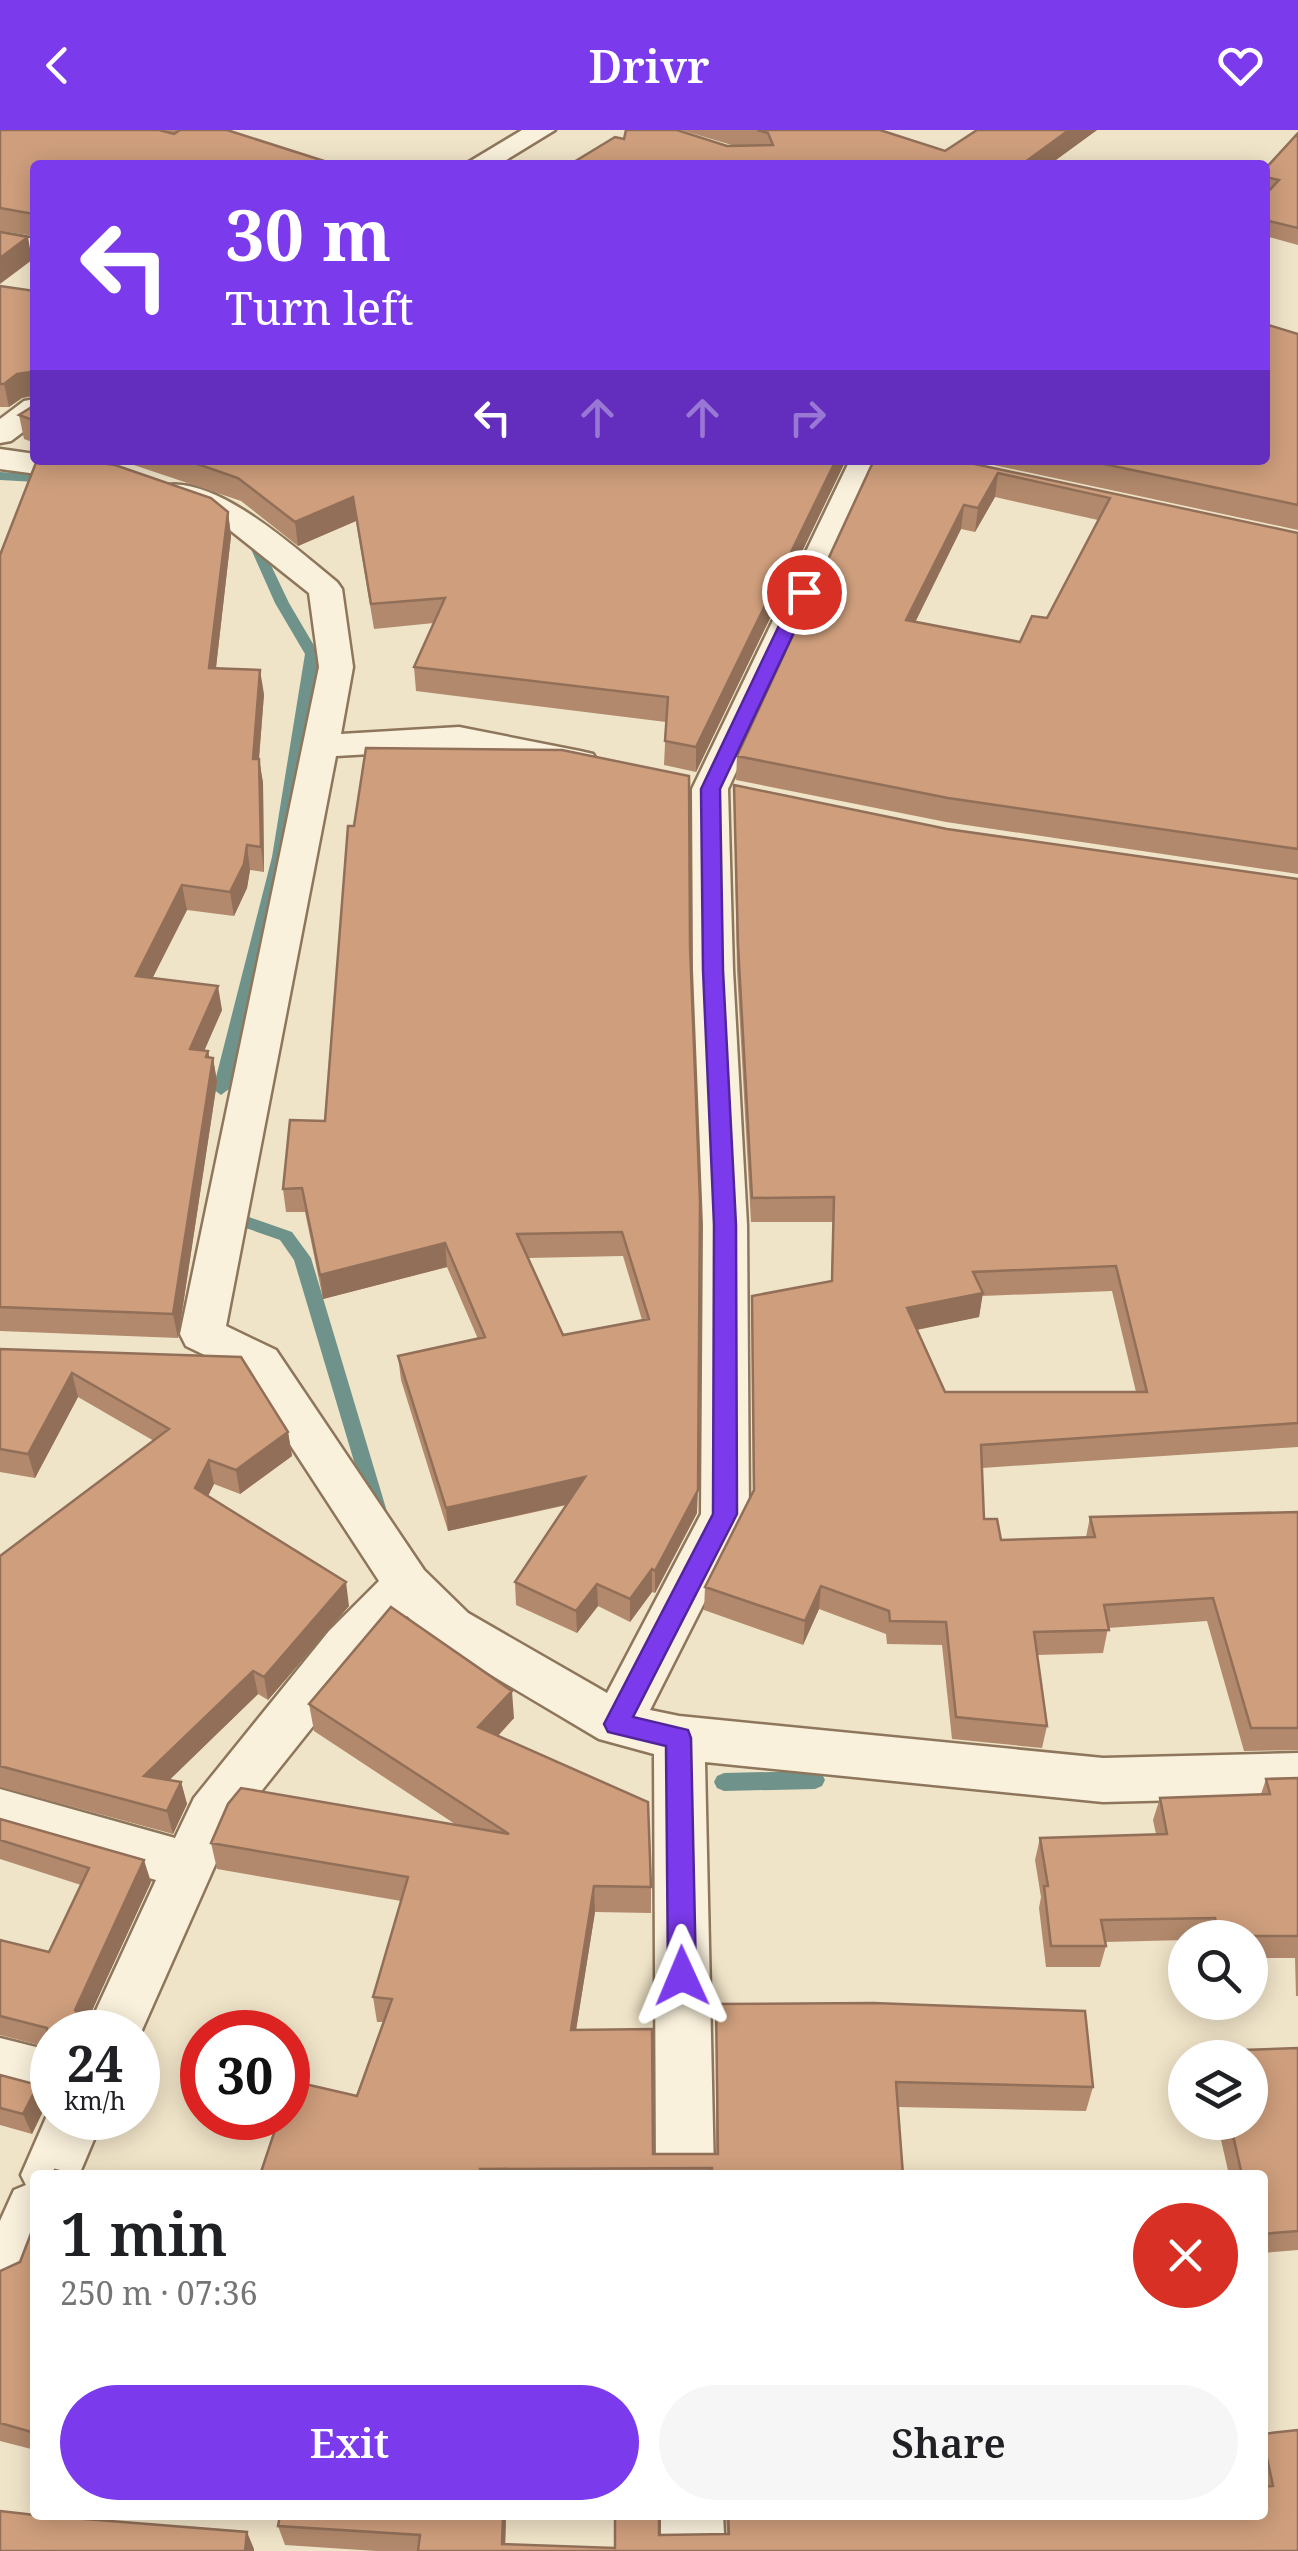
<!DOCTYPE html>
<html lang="en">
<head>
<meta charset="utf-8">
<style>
	:root { --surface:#fff; --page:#f6f6f6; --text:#202124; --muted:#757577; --accent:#7c3aed }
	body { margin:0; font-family:"Noto Serif",serif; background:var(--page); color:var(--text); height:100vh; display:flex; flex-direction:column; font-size:38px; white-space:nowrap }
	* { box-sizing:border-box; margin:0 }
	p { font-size:32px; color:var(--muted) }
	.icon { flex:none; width:55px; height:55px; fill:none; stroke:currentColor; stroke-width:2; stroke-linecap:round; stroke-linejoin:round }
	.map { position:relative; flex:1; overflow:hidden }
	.drawer { position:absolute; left:30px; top:2040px; width:1238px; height:350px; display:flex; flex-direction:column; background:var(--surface); border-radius:10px; box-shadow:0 5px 25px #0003 }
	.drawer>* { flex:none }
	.guide { position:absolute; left:30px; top:30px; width:1240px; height:305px; border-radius:10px; box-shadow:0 5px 25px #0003; background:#7c3aed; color:#fff; overflow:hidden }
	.fabs { position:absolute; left:1168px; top:1790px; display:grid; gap:20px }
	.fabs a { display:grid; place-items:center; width:100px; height:100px; border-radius:50%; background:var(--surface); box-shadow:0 5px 25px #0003; font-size:50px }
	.speed { position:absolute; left:30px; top:1880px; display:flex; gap:20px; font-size:50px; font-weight:700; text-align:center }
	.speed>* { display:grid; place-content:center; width:130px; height:130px; border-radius:50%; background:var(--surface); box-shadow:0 5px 25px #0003; line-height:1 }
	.speed small { font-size:25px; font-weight:400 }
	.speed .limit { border:15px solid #d22; background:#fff; color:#111 }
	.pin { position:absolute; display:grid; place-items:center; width:85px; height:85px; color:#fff; margin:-42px; border:5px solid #fff; border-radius:50%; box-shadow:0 2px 10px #0007 }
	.me { position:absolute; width:110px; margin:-55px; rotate:359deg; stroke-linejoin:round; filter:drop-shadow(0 0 8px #0008) }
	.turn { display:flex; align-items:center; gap:35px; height:210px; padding:0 30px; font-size:45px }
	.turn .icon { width:130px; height:130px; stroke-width:2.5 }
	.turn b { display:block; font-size:70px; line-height:85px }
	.lanes { display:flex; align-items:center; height:95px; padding:0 30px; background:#0003; justify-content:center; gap:50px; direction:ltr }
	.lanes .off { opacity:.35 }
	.round { display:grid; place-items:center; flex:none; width:105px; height:105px; border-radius:52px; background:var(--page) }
	.summary { display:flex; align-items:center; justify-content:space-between; height:170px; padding:0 30px }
	h1 { font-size:60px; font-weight:600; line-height:75px }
	.cta { display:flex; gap:20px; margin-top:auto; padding:20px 30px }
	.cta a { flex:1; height:115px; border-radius:60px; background:var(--accent); color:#fff; font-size:40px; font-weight:600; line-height:115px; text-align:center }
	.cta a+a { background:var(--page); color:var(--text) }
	header { display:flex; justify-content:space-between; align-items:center; height:130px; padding:0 30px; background:var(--accent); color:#fff; font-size:45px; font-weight:600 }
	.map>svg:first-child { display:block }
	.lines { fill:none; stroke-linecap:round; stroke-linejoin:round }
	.stream { fill:#6f938a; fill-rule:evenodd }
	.street-casing { stroke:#8d765c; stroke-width:5 }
	.street { fill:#faf1dc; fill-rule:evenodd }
	.wall { fill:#b2896c; fill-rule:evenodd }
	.shaded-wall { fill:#916f58 }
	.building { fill:#cf9f7d; stroke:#916f58; stroke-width:2.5; fill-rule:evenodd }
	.route { fill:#7c3aed; stroke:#51269a; stroke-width:2.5 }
</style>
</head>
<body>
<header><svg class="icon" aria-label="back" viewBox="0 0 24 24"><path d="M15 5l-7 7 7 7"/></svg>Drivr<svg class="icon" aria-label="heart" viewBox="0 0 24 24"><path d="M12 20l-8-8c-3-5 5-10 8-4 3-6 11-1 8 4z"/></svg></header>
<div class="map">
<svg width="1298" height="2421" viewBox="0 0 1298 2421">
	<rect width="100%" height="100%" fill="#f0e4c8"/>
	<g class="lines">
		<path class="stream" d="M0,342l54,3 6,4 -6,4 -54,-3z
			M253,406l6,4 30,63 30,51 -33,203 -57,232 -8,6 -8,-6 59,-232 33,-203 -30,-51 -28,-63z
			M226,1079l66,23 19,26 77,257 -2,5h-14l-2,-5 -76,-255 -14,-20 -60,-21 -2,-4z
			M815,1641l7,3 3,6 -3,6 -7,3 -91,2 -7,-3 -3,-6 3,-6 7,-3z"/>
		<g class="street-casing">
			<path id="street" d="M522,0h33l-57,35h-34z
				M0,103l35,6v18l-35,-6z
				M35,269v24l-24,18 -11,2v-24l24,-18z
				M0,319l35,5v6h44l29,5 5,7 -5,7 -11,3 -97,-13z
				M850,330h32l-154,329 5,181 14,255 2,289 -99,196 29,6 424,42 195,-5v44l-195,5 -398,-40 9,413h-58l-2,-421 -55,-15 -165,-98 -27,-25 -42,45 -134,168 -93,210v-7h-52l70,-152 -156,-45v-46l175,49 19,-40 135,-167 50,-50 -135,-207 -58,-28 -6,-12 139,-667 -10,-74 -93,-74 -54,-19 -5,-7 5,-7c53,-13 135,64 175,96l5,7 11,78 -12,67 118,-7 121,24 13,3 5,8 -5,8 -13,3 -121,-24 -123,7 -110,570 50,24 148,220 44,43 139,80 94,-179 2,-289 -10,-255 -1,-181z
				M0,1908l52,13v52l-52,-13z
				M52,1974v14h51l-24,57h-44v94l-14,17 -21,8v-73l14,-31 12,-5 -5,-10z
				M661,2385h62l2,36h-64z"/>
		</g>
		<use href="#street" class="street"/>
	</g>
	<path class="wall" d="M0,0h227l-192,35v71l-35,-5z
		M681,0h199l65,21 32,-21h120l-48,35h-480l55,-26 111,7z
		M1298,3v112l-33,-9v-41l2,-1 -2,-1v-24z
		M0,156l35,5v105l-13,2 -13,9h-9z
		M1298,204v196l-328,-70h295z
		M35,275v38l-11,-4 -5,-24z
		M98,330h748l-150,312 -32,-7 2,-43 -250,-31 -2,-24 20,-44 -60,6 -18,-108 -58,25 -57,-45 -116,-39z
		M956,330l342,73v341l-352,-52 -210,-42 1,-24zM995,367l103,23 -51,98 -27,24 -105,-20 46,-93 14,3z
		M228,382l3,24 -15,132 48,26 -5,65 4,24 1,89 -14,-2 -3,18 -13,28 -47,-6 -35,68 70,32 -18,41h4l1,6 4,1 4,24 -39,256 -178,-7v-776z
		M734,655l213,44 351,50v568l-316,21 2,51 17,21 85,-3 4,-20 208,-5v238l-54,1 -37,-130 -99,7 -5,25 -66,2 10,71 -5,22 -90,-9 -10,-94 -55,-1 -1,-10 -67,-25 -16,36 -99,-35 1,-23 48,-94 -1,-197 79,-15 2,-59h-82l-14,-252zM1112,1161l24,101h-191l-28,-62 62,-13 3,-21z
		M690,816l7,567 -42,80 -3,-1 -22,30 -32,-16 -21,27 -61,-28 -1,-23 52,-77 -119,26 -47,-151 -3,-24 80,-17 -31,-72 -124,32 -18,-87h-19l-3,-23 42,-68zM623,1126l19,64 -79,15 -35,-77z
		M0,1219l288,83 4,24 -52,38 -26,-10 -6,12 141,110 -81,94 -10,-6 -89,86 12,2 6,22 -14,30 -173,-47v-231l154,-115 -76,-44 -43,81 -35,-6z
		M309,1574l205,14 -16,18 153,151v26l-56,-1 -19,118 77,124h63v-150l377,83 -7,24 -188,-4 5,68h-643l97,-79 26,-74h-6l-4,-25 28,-96 -184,-32 -6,-26 247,-17 -144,-95z
		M1298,1648v218h-2l-1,-38h-45v-20h-65v2l-80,2 1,4 -6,21h-54l-7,-59 2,-11 -6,-37 5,-22 116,-4 -3,-14 7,-22 101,-4 5,-15z
		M0,1689l151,63 -67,146 2,4h-34v52l-4,-12 -1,-25 -47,-12v-95l49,12 32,-67 -81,-26z
		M1298,1918v202l-36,3v-78h-33l-12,-53h33v-64h-39l2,-7z
		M0,1945l38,10 8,20 -14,29 -32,-9z
		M35,2093v227l-35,-9v-170l20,-9z
		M1262,2304l36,117h-922l-91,-6 -7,-19 2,-9 -8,-2h234l-1,29 110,4 44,-13 68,-1 -1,-19h536z"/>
	<path class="shaded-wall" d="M1069,0h28l-48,35h-28z
		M28,107l4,23 -32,24v-26z
		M30,242l4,23 -12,3 -13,9 -5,-23 13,-10z
		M836,330h10l-150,312v-25z
		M998,343l-3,24 -20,35 3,-24z
		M353,367l3,24 -58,25 -3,-24z
		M964,375l-3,24 -57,116 2,-25z
		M228,382l3,24 -18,157 -4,-25z
		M260,540l4,24 -7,89 -4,-24z
		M259,629l4,24 1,89 -3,-25z
		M247,715l3,25 -3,18 -13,28 -4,-24z
		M182,755l5,25 -46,91 -5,-25z
		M218,856l4,24 -28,64 -4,-25z
		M208,921l3,16 2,-9 4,24 -39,256 -5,-24z
		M445,1113l2,24 -124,32 -3,-24z
		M983,1163l-4,24 -74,15 2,-24z
		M72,1243l6,24 -43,81 -7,-24z
		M288,1302l4,24 -52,38 -4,-24z
		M209,1330l5,24 -14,28 -5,-24z
		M585,1347l1,23 -138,31 -2,-23z
		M698,1360l-1,23 -42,80v-22z
		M652,1439v23l-22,30v-23z
		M346,1452l3,24 -81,94 -4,-23z
		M597,1454l1,22 -21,27 -1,-22z
		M821,1456l-2,23 -16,36 2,-24z
		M253,1541l5,23 -107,104 -7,-22z
		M512,1561l2,27 -33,36 -3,-27z
		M181,1652l6,22 -14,30 -6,-23z
		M144,1730l7,22 -67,146 2,4h-14l3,-22z
		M594,1756l1,26 -23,143 -1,-25z
		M38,1955l8,20 -14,29 -9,-20z
		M503,2385h3l-1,36 -3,-7z
		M247,2402l7,17v2h-9z"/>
	<path class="building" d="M0,0h159l15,4 6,-4h47l97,31 -6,4h-283v67l-1,-18 -34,-6z
		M626,0h51l50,16 46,-1 -5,-12 -11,-3h123l65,21 32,-21h92l-48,35h-452l46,-28 9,2z
		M1298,3v95l-33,-8v-25l14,-15 -14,-3v-8z
		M0,102l28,5 -28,21z
		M0,156l35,5v95l-1,-11 -4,-3 -13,2 -13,10h-4z
		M1265,194l33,10v171l-213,-45h180z
		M35,275v16l-16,-6z
		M37,330h42l36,5 96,33 17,14 -19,156 51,2 -7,89h6l2,88 -14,-2 -3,19 -14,28 -48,-7 -46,91 82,10 -28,63 18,2 -2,6 7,1 -40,256 -173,-7v-752z
		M186,330h650l-140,287 -31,-6 3,-44 -254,-30 31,-69 -74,6 -18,-107 -58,25 -57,-44z
		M874,330h82l342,73v316l-350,-51 -211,-42zM998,343l112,25 -63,120 -15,-2 -12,26 -114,-22 58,-115 14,3z
		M366,618l196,2 127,26 1,170 10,255 -2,289 -43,81 -3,-2 -22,30 -33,-15 -21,27 -61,-29 70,-105 -139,31 -48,-152 87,-19 -40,-94 -125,32 -18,-87 -19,1 7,-69 35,1 23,-295h6zM622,1102l27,87 -86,16 -46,-101z
		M734,655l213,44 351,50v544l-317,22 3,74h13l4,21 94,-3 -5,-20 208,-5v216h-47l-38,-130 -109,7 5,25 -75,2 13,94 -91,-9 -10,-95 -56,-1 -1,-10 -68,-25 -16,35 -100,-34 49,-97 -2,-194 80,-15 2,-84 -82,1 -14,-253zM1116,1136l31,126h-202l-38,-84 76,-15 -10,-21z
		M0,1219l241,8 47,75 -52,38 -27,-10 -14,28 151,94 -82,95 -11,-6 -109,105 37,6 -14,29 -167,-45v-210l169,-127 -97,-56 -44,81 -28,-5z
		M391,1477l121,84 -34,36 170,75 3,85 -57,-1 -23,144 81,-1 1,125h65l-2,-150 158,-1 211,8 8,76 -197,-5 7,93h-191v-7l-232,1v6h-220l19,-57h9v-24l4,-13 65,15 35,-97 -19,-2 35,-120 -197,-34 17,-39 13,-16 268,46 -200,-130z
		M1298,1648v158h-79l-4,-18 -114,2 5,26h-55l-7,-60h4l-8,-48 127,-4 -7,-36 110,-4 -4,-15z
		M0,1689l144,41 -69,150 4,5 -7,17h-20v41l-4,-1 -1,-44 -47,-12v-76l49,12 40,-84 -89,-28z
		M1298,1918v183l-36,3v-59h-20l-12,-53h20v-64h-36l-1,-7z
		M0,1945l38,10 -15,29 -23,-6z
		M55,2040l21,5h-23z
		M35,2093v210l-35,-10v-152l20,-9z
		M1298,2300v121h-880l2,-16 -142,-9 2,-11h223l-1,29 113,4v-33h44v20l70,-1 -1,-19h534v-28l11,-1 -11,-52z
		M0,2381l35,4 212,17 -2,19h-245z"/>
	<path class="route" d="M804,456l9,6 -93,197 3,181 13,255 1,289 -104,203 55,13 3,8 5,238 -4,9 -10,4 -9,-4 -5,-9 -2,-230 -58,-14 -4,-8 109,-210 1,-289 -11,-255 -2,-181 94,-197z"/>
</svg>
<div class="fabs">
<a><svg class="icon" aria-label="search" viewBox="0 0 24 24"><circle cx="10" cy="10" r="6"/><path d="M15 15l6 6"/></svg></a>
<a><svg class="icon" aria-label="layers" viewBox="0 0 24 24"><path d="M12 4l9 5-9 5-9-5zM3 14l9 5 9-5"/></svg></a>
</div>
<div class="speed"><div>24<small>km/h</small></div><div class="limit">30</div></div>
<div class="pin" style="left:804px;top:462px;background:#d93025"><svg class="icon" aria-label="arrive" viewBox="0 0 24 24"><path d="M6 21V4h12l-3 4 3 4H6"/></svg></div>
<svg class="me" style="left:682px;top:1846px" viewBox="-20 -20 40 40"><path d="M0-17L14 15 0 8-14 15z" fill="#7c3aed" stroke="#fff" stroke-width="4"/></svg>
<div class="guide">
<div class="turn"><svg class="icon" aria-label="left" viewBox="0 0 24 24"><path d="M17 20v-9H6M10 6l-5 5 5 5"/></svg><div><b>30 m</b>Turn left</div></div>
<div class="lanes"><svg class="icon" aria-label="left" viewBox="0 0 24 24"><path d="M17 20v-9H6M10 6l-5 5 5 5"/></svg><svg class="icon off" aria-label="ahead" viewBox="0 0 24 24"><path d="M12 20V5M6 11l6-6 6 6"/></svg><svg class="icon off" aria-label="ahead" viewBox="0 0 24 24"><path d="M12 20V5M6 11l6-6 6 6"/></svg><svg class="icon off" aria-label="right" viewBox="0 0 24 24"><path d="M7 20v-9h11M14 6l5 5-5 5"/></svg></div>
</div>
<section class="drawer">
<div class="summary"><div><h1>1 min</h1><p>250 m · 07:36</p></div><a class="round" style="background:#d93025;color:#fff"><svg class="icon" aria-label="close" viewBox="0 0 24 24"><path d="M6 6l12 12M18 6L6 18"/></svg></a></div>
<div class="cta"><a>Exit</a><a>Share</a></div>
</section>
</div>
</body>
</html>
